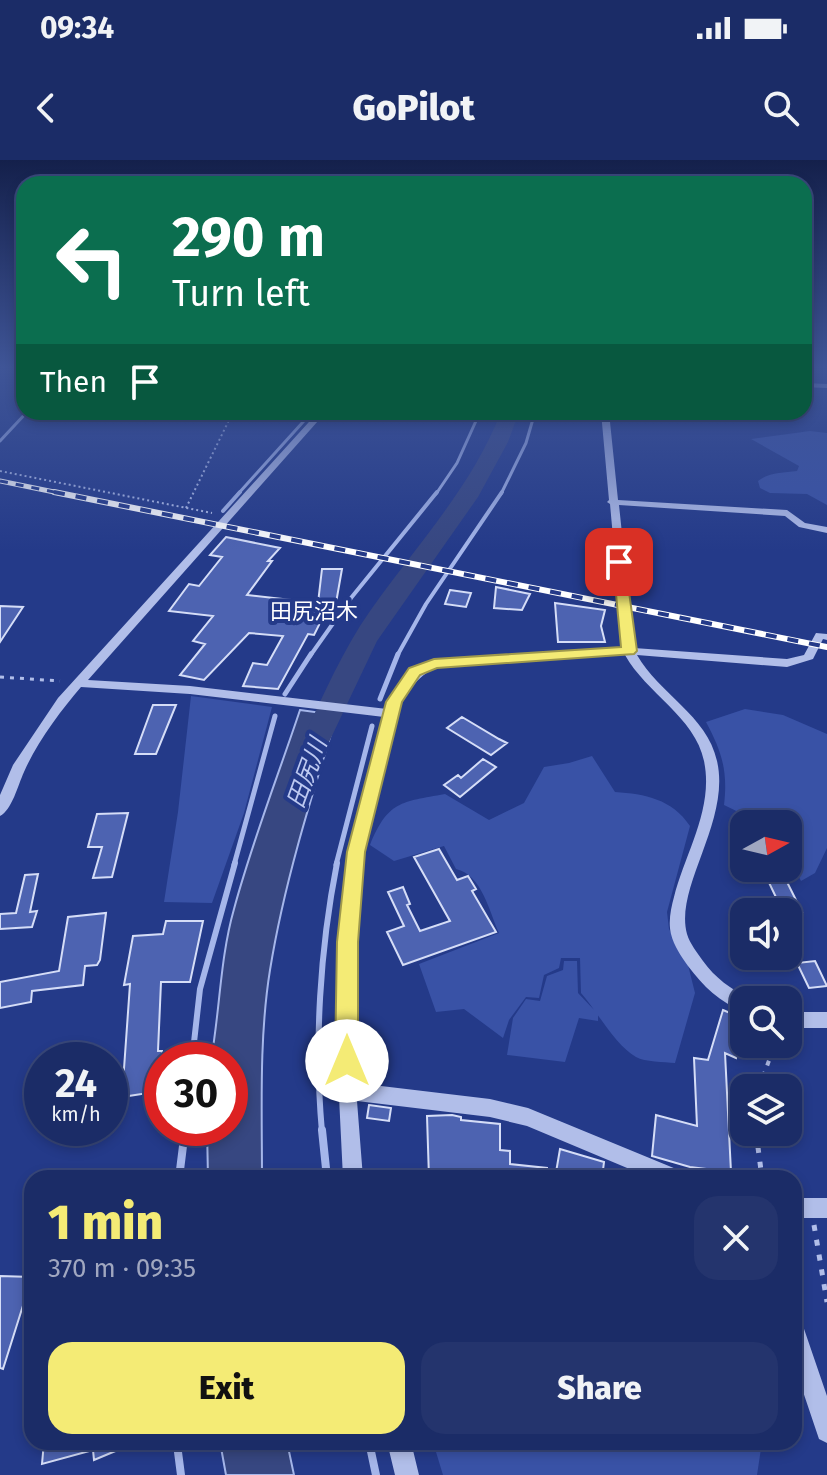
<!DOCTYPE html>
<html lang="en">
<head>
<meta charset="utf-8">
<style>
	:root { --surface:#1b2c67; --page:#24346d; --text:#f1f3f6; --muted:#a0a7c0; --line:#39487b; --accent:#f4eb75 }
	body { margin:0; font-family:"Fira Sans","Noto Sans JP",sans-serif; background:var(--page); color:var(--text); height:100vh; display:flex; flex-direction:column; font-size:30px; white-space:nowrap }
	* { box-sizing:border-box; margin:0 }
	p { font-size:26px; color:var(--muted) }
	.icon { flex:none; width:44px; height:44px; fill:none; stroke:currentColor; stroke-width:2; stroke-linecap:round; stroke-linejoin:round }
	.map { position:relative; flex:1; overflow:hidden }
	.side { position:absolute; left:24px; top:1010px; width:778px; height:280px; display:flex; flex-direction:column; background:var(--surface); border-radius:24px; box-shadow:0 4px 12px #0003,0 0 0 2px var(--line) }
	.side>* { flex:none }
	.banner { position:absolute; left:16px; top:16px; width:796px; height:244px; border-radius:24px; box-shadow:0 4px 12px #0003,0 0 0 2px var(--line); background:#0b6e4f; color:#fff; overflow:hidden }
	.needle { width:52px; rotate:82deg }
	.fabs { position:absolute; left:730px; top:650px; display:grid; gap:16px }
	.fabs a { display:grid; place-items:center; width:72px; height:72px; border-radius:16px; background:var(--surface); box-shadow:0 4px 12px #0003,0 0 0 2px var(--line); font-size:40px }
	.speed { position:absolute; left:24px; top:882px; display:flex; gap:16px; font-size:40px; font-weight:700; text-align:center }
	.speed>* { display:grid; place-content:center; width:104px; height:104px; border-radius:50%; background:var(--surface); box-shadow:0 4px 12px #0003,0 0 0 2px var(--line); line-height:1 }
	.speed small { font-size:20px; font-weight:400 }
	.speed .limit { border:12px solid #d22; background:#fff; color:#111 }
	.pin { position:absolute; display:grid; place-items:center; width:68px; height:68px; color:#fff; margin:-34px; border-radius:16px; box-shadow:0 4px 12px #0006 }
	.me { position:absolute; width:88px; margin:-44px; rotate:0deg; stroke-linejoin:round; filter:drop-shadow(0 0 6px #0008) }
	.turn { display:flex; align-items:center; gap:28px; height:168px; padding:0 24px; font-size:36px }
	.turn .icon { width:104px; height:104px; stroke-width:2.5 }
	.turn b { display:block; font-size:56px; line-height:68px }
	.then { display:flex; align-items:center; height:76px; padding:0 24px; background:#0003; gap:16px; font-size:30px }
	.round { display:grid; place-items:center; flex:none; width:84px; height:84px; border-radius:24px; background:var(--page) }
	.headline { display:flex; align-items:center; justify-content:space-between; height:136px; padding:0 24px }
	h1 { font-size:48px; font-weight:800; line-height:60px; color:var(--accent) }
	.cta { display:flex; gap:16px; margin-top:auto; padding:16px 24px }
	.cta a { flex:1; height:92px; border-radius:24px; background:var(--accent); color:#111; font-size:32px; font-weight:800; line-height:92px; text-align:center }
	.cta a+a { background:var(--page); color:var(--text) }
	.status { display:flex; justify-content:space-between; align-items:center; height:56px; padding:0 40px; background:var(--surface); direction:ltr }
	.status svg { height:22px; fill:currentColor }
	header { display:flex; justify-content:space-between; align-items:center; height:104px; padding:0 24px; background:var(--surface); font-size:36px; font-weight:800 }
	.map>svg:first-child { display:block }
	.green { fill:#3952a6 }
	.water { fill:#374781; stroke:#a5b6ea; stroke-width:2 }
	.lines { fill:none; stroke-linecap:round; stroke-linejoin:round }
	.stream-far4 { stroke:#a5b6ea; stroke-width:3 }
	.stream-far3 { stroke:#a5b6ea; stroke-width:4 }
	.stream-far2 { stroke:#a5b6ea; stroke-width:5 }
	.stream-far1 { stroke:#a5b6ea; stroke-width:6 }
	.stream { stroke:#a5b6ea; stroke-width:8 }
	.river { fill:#374781; fill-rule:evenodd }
	.building { fill:#4d63b1; stroke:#d5ddf7; stroke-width:2 }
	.path-far3 { stroke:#b1bee9; stroke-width:2; stroke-dasharray:2 3; stroke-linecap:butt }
	.path-far2 { stroke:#b1bee9; stroke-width:3; stroke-dasharray:4 6; stroke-linecap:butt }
	.path-far1 { stroke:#b1bee9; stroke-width:4; stroke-dasharray:5 7; stroke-linecap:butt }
	.path { stroke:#b1bee9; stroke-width:5; stroke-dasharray:6 9; stroke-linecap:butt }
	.minor { fill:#b1bee9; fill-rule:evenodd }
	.rail-far1-casing { stroke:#fff; stroke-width:5 }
	.rail-casing { stroke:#fff; stroke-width:6 }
	.rail-far1 { stroke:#243a89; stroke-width:3; stroke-dasharray:8; stroke-linecap:butt }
	.rail { stroke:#243a89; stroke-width:4; stroke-dasharray:11; stroke-linecap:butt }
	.route { fill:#f4eb75; stroke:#9f994c; stroke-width:2 }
	.labels { text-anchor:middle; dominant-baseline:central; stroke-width:8; stroke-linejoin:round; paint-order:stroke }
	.far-quarter-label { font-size:22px; fill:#fff; stroke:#243a89 }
	.water-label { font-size:24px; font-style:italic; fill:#bdc9f1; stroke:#243a89 }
</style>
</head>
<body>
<div class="status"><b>09:34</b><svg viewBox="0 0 49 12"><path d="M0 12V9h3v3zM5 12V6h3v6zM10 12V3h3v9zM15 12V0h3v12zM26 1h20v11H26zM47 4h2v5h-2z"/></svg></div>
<header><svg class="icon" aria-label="back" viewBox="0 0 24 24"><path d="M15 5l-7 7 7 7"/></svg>GoPilot<svg class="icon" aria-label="search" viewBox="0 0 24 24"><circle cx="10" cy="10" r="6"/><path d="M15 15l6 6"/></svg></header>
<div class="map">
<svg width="827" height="1315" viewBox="0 0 827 1315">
	<rect width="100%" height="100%" fill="#243a89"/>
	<path class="green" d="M810,271l17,2v72l-20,-11 -37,-1 -10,-5 -2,-7c12,-9 25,-8 39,-10l2,-5 -48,-27z
		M191,536l81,11 -28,106 -32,90 -48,-1 14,-90z
		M745,549l38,6 44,19v114l-12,25 -14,8 -13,-25v-32h-25l-39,-19c4,-34 -2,-53 -18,-83z
		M592,596l23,36c30,2 57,7 75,34l-23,86 2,17 19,36 7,28 -20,70c-11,-1 -30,-1 -39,-6 -20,-11 -40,-47 -55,-64l-1,-35h-19l-2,10 -15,7 -5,23 -13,-1 -17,23 -6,18 -39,-29 -28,3 -17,-48 80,-31c-10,-22 -17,-58 -43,-64l-12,-23 -50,15 -24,-16c18,-44 31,-43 75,-51l44,26 35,-17 20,-36 25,-4z
		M564,801h13l1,32 20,21v7l-19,-3 -14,44 -58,-7 6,-37 13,-19 14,2 7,-25 16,-6z
		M455,1282h43l57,6 3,-6h204l-5,33h-314l-7,-23z"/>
	<path class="water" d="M300,550l37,5c-26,83 -53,168 -67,255 -11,68 -8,139 -8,208h-54l-1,-50h23v-68h-19c9,-50 9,-102 23,-151 18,-67 44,-133 66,-199z
		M220,1282h67l7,33h-68z"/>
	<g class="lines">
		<path class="stream-far4" d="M0,281l27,-29
			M238,334l74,-82
			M436,334l21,-31 23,-51
			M501,334l25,-51 9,-31"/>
		<path class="stream-far3" d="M223,351l17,-19
			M310,496l41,-58 86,-106
			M397,496l29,-52 76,-112"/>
		<path class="stream-far2" d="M285,534l26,-40
			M380,539l18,-45
			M234,705l41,-149
			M336,705l36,-139"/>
		<path class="stream-far1" d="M192,900l8,-71 35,-126
			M184,972l1,-4
			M322,972c-8,-88 -2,-183 15,-269"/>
		<path class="stream" d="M322,970l5,48
			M179,1018l6,-48
			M369,1282l7,33
			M178,1292l3,23"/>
		<path class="river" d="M501,252h18l-11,30 -30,55 -101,144 -56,118 -10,3 -10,-3 -5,-7c21,-42 39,-86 64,-126 48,-73 109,-132 141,-214z"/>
	</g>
	<path class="building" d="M226,377l54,11 -12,13h4l-25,34 71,8 4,-34h20l-6,34h-6l-16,32 -6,-1 -30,55 -35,-3 10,-23 14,2 16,-29 -34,-3 -45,47 -24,-5 25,-31 -12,-3 20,-25 -44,-5 20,-27 10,2 23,-29 -12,-2z
		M496,427l34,7 -8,16 -28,-2z
		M450,430l21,3 -5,14 -21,-3z
		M555,443l50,7 -4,16 4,16h-47z
		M0,446l23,1 -23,35z
		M153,545h23l-20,49h-21z
		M462,557l37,22 8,4 -16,12 -44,-27z
		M483,599l13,8 -36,30 -16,-12 14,-10 3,3z
		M128,653l-16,64 -19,1 9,-31h-14l9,-33z
		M439,689l18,31 11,-4 8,13 -4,2 24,41 -93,33 -16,-33 17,-6 -16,-34 15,-5 7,17 -3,1 13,26 30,-10 -36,-64z
		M762,708h18l22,44h-19z
		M38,714l-8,38 7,-1 -5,16 -32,2v-15l16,-1 9,-38z
		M106,753l-6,47 -3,5 -12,1 -2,19 -51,6 -1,11 -31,6v-26l59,-11 9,-54z
		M166,761h37l-13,61h-29l-3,69h4v18h-6l-1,23 -33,5 8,-113 -6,1 9,-49 30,-2z
		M815,801l12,25 -18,2 -12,-25z
		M723,850l21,9 -8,39 -11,-5 6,119 -41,-5 -38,-11 4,-41 41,11 -3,-68 14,2z
		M369,945l22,3 -2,13 -22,-3z
		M452,955l9,2v3l39,4v26l10,1v13l37,4v10h-118l-2,-62z
		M560,989l44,13 -2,16h-47z
		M0,1116l32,1 -29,92 -3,-1z
		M44,1282h93l-43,18 -1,-10 -51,14z"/>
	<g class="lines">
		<path class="path-far3" d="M0,311l212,42
			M186,348l47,-96"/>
		<path class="path-far2" d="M0,517l60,4"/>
		<path class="path-far1" d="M759,928l16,-44"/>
		<path class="path" d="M756,972l6,46
			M814,1065l13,77"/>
		<path class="minor" d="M804,223l23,1v4l-23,-1z
			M318,252h8l-238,268 102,6 197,23c9,-22 21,-37 43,-47l193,-14 -13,-144 -3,-2 2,-2 -8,-88h8l9,88 169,10 18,13 22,4v6l-28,-6 -14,-11 -166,-11 15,143 153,11 17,-4 12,-22 11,1v6l-4,-1 -10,20 -26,8 -150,-12c22,39 70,60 80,106 14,60 -43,126 -30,173 3,10 10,18 16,27 12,17 28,28 47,38l-6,1v11c-24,-8 -41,-25 -56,-45 -7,-10 -14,-20 -17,-32 -3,-12 0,-26 3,-37 11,-44 40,-88 30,-136 -9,-44 -58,-68 -79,-106l-189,12c-41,22 -43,64 -53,105 -6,24 -14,47 -18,72 -14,78 -12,160 -9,239l134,16 38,9 153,63 3,7h-33l-124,-52 -37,-9 -133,-16 6,77h-20l-6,-122 3,-122 11,-91 33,-126 -194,-23 -109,-7c-20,23 -45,57 -57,85 -6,13 -12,38 -24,44v-21l13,-30 45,-67z
			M788,852h39v16h-39z
			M794,1038h33v20h-33z
			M794,1160l8,3 25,73v47l-8,-4 -25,-74z
			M387,1282h24l8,33h-24z"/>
		<g class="rail-far1-casing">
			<path id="rail-far1" d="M0,321l64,13"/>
		</g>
		<g class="rail-casing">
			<path id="rail" d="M54,332l773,155"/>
		</g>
		<use href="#rail-far1" class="rail-far1"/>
		<use href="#rail" class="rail"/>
	</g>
	<linearGradient id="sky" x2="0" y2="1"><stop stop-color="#14204b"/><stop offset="0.53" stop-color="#3f5597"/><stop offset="1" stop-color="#3f5597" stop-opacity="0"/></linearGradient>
	<rect width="827" height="391" fill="url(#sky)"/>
	<path class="route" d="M619,398l6,4 12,89 -3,3 -197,14 -17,7 -18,27 -37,150 -7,90v119l-3,7 -8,4 -9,-4 -3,-7 2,-119 10,-90 39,-150 23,-34 25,-9 187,-12 -8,-85z"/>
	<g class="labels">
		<g class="far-quarter-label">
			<text x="314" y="451">田尻沼木</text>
		</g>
		<g class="water-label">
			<text transform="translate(307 613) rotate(-70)">田尻川</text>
		</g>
	</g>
</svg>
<div class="fabs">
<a><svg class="needle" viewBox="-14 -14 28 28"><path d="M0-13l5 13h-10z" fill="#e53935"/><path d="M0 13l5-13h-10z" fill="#a0a7c0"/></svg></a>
<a><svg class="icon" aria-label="sound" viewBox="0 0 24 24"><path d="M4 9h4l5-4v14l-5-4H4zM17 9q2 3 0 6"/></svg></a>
<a><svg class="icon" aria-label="search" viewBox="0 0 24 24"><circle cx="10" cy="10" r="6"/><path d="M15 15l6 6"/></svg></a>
<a><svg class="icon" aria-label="layers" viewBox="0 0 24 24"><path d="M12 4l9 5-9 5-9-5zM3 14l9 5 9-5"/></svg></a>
</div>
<div class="speed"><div>24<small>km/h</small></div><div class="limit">30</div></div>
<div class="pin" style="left:619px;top:402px;background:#d93025"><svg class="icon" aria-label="arrive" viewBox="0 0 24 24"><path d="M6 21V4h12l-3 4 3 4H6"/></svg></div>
<svg class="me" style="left:347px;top:901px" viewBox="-20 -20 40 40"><circle r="19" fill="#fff"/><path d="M0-13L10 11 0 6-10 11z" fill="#f4eb75"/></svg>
<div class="banner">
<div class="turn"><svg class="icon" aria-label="left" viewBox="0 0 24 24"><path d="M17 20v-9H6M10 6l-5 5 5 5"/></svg><div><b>290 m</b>Turn left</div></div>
<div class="then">Then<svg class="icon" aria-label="arrive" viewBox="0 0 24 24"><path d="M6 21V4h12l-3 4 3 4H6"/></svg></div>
</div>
<section class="side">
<div class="headline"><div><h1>1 min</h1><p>370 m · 09:35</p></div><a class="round"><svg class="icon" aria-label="close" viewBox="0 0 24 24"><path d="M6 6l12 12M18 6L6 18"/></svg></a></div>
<div class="cta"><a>Exit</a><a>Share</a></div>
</section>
</div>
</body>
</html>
